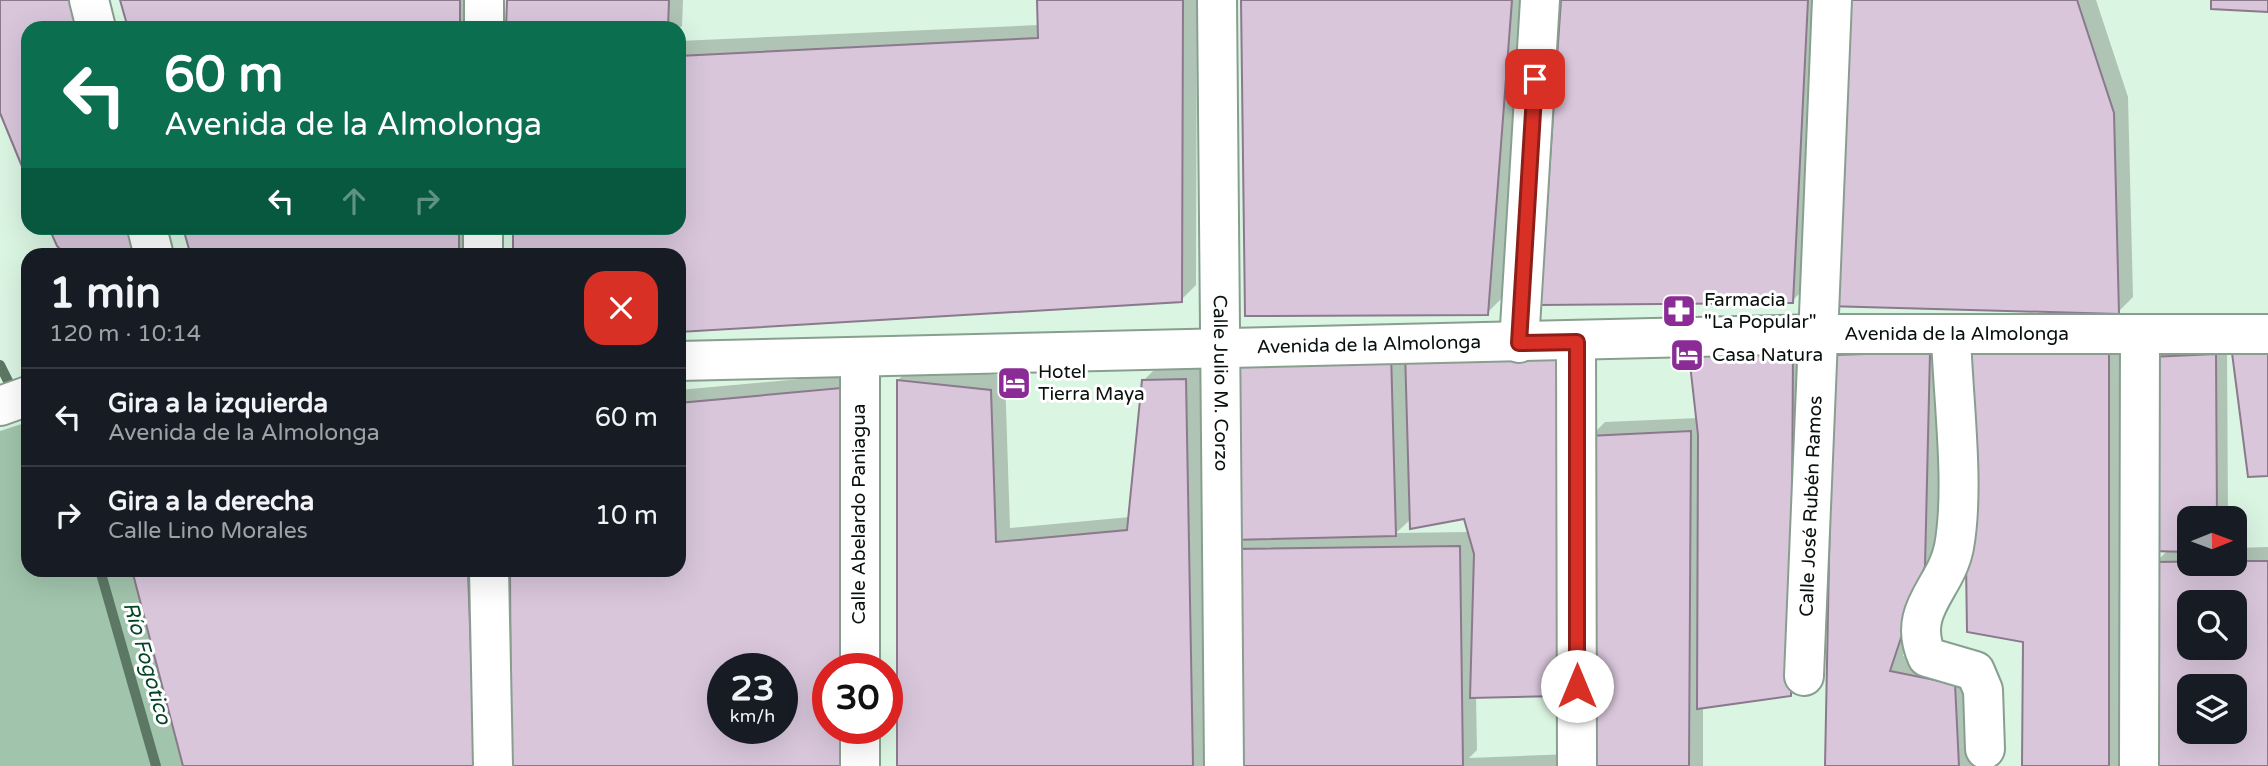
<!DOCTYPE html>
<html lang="es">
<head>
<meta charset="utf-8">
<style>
	:root { --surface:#171b24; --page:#242831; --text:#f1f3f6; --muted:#9ea1a6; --line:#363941 }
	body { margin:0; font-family:"Varela Round",sans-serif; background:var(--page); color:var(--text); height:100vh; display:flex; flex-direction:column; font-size:26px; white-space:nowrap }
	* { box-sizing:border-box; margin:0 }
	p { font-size:23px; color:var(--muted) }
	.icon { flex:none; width:38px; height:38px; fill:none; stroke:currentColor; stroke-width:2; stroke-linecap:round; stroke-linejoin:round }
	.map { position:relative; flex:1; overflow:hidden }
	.details { position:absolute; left:21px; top:248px; width:665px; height:329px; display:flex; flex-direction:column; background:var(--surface); border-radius:21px; box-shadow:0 7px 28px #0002 }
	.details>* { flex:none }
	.top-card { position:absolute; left:21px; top:21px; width:665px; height:214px; border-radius:21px; box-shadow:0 7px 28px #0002; background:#0b6e4f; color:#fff; overflow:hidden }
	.needle { width:46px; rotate:89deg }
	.controls { position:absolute; left:2177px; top:506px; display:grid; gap:14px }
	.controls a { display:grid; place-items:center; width:70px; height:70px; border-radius:14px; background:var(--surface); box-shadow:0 7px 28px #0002; font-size:35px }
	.speed { position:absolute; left:707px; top:653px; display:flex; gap:14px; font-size:35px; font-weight:700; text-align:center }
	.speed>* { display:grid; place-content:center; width:91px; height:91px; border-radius:50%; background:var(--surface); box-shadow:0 7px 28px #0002; line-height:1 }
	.speed small { font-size:18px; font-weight:400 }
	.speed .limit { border:10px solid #d22; background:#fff; color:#111 }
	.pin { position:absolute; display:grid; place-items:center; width:60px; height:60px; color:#fff; margin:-30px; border-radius:14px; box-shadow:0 4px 10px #0006 }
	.me { position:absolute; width:77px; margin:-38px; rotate:0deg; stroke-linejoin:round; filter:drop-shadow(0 0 5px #0008) }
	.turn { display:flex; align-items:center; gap:24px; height:147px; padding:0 28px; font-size:32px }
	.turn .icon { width:91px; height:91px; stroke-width:2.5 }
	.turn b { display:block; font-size:49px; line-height:60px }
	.lanes { display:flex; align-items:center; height:66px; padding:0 28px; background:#0003; justify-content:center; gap:35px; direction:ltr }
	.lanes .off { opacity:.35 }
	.round { display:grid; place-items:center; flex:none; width:74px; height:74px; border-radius:21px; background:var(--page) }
	.summary { display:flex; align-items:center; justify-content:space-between; height:119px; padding:0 28px }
	h1 { font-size:42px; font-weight:800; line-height:52px }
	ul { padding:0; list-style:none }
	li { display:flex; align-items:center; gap:21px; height:98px; padding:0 28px; border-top:2px solid var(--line) }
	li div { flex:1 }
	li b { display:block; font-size:26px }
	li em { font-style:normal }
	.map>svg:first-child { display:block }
	.forest { fill:#a1c5ac }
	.shadow { fill:#0003; fill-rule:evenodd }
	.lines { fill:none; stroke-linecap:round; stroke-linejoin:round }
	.stream { stroke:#5c7865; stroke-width:10 }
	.building { fill:#d9c6db; stroke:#8b798c; stroke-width:2; fill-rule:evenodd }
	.minor-casing { stroke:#889f8f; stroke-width:42 }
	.minor { stroke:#fff; stroke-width:38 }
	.route-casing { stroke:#8d1f18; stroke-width:18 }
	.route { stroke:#d93025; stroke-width:12 }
	.labels { text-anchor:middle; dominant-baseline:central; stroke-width:6; stroke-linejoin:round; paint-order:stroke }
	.poi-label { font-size:19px; fill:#08110b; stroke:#fff; text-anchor:start }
	.street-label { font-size:19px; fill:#08110b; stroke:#fff }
	.water-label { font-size:21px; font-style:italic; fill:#034526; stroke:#fff }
</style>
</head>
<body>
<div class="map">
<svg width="2268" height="766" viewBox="0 0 2268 766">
	<rect width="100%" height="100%" fill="#dbf5e3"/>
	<path class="forest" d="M28,422v148l104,1 51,195h-183v-335z"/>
	<path class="shadow" d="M122,0h352v28h-344z
		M509,0h174l-1,26 -3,2h-171z
		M1039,0h158l-1,285 -15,15 -502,30v-74h-164v-28h164v-187l360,-16z
		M1242,0h283l-23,298 -15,15z
		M1563,0h258l-14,286 -15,15z
		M1841,0h255l32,97 5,200 -15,15z
		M50,228h107l-99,17z
		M185,228h288v28h-280z
		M2123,324v442h-99v-126l-55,-9z
		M1807,333l-2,347 -14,15 -88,12v59h-113v-329l15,-15 93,-4z
		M1944,338l-6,212 -35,106 66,14 5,96h-147l8,-410 14,-15z
		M2227,343l1,175h-39v46h46v-16l33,-1v219h-110l-3,-203 14,-14 -17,-191 12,-12zM2189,602h46v46h-46zM2189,686h46v46h-46z
		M1572,344l-96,352 1,54 -8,8 103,-4v12h-334l-3,-216 12,-13 -19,-180zM1465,517l4,15 -73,1 16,-15z
		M1200,365l7,401h-308l-1,-386 15,-14 92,10 5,152 120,-11 13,-136 15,-15z
		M855,374v294h-27v60l-316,38 167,-196v-180zM723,668h59v60h-59z
		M134,570h348l7,196h-304z"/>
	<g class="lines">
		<path class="stream" d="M0,365l14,28
			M100,570l56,196"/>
	</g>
	<path class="building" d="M0,0h82l7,28h-61v153l-28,-68z
		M120,0h340v28h-332z
		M507,0h162l-1,28h-162z
		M1037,0h146l-1,302 -503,30v-76h-166v-28h166v-172l359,-18z
		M1241,0h271l-24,315 -243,1z
		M1561,0h247l-15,303 -253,2z
		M1839,0h238l37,113 5,201 -293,-8z
		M2211,0h57v12l-57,-3z
		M49,228h90l7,28h-79l-10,-10z
		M183,228h276v28h-268z
		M2109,338v428h-87l1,-124 -56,-10 -4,-282z
		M2231,345h37v131l-20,1z
		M1793,347l-2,349 -94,13 1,-274 -9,-80z
		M1405,350l153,8v338l-88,2 4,-144 -10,-35 -54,10z
		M1391,352l5,184 -166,4 -4,-184z
		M1930,352l-5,214 -35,105 65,13 4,82h-134l8,-411z
		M2216,354l1,164h-28v34l-38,-1 -1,-194z
		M1186,379l7,387h-296v-386l94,10 5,152 131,-12 15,-150z
		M841,388v280h-13v60h14v38h-331l-1,-196h169v-167zM723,668h59v60h-59z
		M1691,431l-2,335h-100l-1,-330z
		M1460,546l3,220h-227l-3,-217z
		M2235,561h33v205h-112l-2,-204zM2189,602h46v46h-46zM2189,686h46v46h-46z
		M132,570h336l7,196h-292z"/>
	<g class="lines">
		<g class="minor-casing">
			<g id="minor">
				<path d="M89,0l7,28"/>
				<path id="s1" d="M1217,0l7,766"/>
				<path d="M484,28v-28"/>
				<path d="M147,228l7,28"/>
				<path d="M483,256v-28"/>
				<path d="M1951,336c2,63 14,151 3,211 -8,42 -48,62 -27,110l48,14 8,19 2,59"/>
				<path d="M1576,342l1,424"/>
				<path d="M1519,343l21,-343"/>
				<path id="s2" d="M679,361l1141,-27h448"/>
				<path d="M0,406l28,-10"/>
				<path d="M489,570l4,196"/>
				<path d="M860,668v-309"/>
				<path id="s3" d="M1804,676l28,-676"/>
				<path d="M860,728v38"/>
				<path d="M2139,766l1,-431"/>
			</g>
		</g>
		<use href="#minor" class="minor"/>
	</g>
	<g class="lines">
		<g class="route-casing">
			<path id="route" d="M1535,79l-16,264 58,-1v344"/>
		</g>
		<use href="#route" class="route"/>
	</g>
	<defs>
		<g id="pharmacy-square" transform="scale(1.75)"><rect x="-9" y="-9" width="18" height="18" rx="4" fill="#8b2b95" stroke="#fff"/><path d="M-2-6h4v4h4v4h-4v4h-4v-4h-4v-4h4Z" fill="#fff"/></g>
		<g id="hotel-square" transform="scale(1.75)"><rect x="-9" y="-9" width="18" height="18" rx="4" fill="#8b2b95" stroke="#fff"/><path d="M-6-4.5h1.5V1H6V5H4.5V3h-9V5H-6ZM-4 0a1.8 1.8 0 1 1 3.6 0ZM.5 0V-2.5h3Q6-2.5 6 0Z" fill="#fff"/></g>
	</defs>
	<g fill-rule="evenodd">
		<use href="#pharmacy-square" x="1679" y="311"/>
		<use href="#hotel-square" x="1687" y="355"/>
		<use href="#hotel-square" x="1014" y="383"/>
	</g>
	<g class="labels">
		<g class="poi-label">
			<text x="1704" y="300">Farmacia<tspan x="1704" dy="22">"La Popular"</tspan></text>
			<text x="1712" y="355">Casa Natura</text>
			<text x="1038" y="372">Hotel<tspan x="1038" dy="22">Tierra Maya</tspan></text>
		</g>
		<g class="street-label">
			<text stroke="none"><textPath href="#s2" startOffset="1278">Avenida de la Almolonga</textPath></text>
			<text stroke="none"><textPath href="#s2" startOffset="690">Avenida de la Almolonga</textPath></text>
			<text stroke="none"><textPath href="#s1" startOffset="383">Calle Julio M. Corzo</textPath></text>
			<text stroke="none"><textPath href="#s3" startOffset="170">Calle José Rubén Ramos</textPath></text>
			<text transform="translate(859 514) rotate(-90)">Calle Abelardo Paniagua</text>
		</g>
		<g class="water-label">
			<text transform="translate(147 663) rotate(74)">Río Fogotico</text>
		</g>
	</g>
</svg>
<div class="controls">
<a><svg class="needle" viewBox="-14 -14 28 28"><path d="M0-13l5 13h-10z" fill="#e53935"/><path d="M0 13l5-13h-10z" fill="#9ea1a6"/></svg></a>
<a><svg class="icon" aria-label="search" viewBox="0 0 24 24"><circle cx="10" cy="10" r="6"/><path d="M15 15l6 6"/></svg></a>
<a><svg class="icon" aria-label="layers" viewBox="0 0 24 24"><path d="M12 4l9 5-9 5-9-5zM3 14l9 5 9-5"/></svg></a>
</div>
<div class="speed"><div>23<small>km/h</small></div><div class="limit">30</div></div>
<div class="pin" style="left:1535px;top:79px;background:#d93025"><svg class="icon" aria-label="arrive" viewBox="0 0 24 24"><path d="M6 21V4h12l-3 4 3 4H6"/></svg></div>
<svg class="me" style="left:1577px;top:686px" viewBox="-20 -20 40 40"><circle r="19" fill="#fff"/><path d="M0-13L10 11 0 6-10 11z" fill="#d93025"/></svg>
<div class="top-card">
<div class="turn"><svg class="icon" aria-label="left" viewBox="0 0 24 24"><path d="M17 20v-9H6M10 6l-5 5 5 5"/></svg><div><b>60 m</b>Avenida de la Almolonga</div></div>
<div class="lanes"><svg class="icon" aria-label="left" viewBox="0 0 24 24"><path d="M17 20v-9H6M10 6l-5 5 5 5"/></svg><svg class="icon off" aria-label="ahead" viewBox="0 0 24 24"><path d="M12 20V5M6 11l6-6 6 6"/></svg><svg class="icon off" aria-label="right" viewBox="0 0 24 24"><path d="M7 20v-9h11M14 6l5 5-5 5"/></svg></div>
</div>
<section class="details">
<div class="summary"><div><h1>1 min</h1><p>120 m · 10:14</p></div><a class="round" style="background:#d93025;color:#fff"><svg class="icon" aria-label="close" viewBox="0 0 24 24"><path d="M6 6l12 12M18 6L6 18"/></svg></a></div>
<ul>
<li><svg class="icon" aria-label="left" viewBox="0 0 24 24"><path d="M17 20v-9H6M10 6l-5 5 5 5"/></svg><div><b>Gira a la izquierda</b><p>Avenida de la Almolonga</p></div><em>60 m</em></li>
<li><svg class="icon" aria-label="right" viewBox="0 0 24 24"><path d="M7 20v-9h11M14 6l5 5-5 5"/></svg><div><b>Gira a la derecha</b><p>Calle Lino Morales</p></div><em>10 m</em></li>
</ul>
</section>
</div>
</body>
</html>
